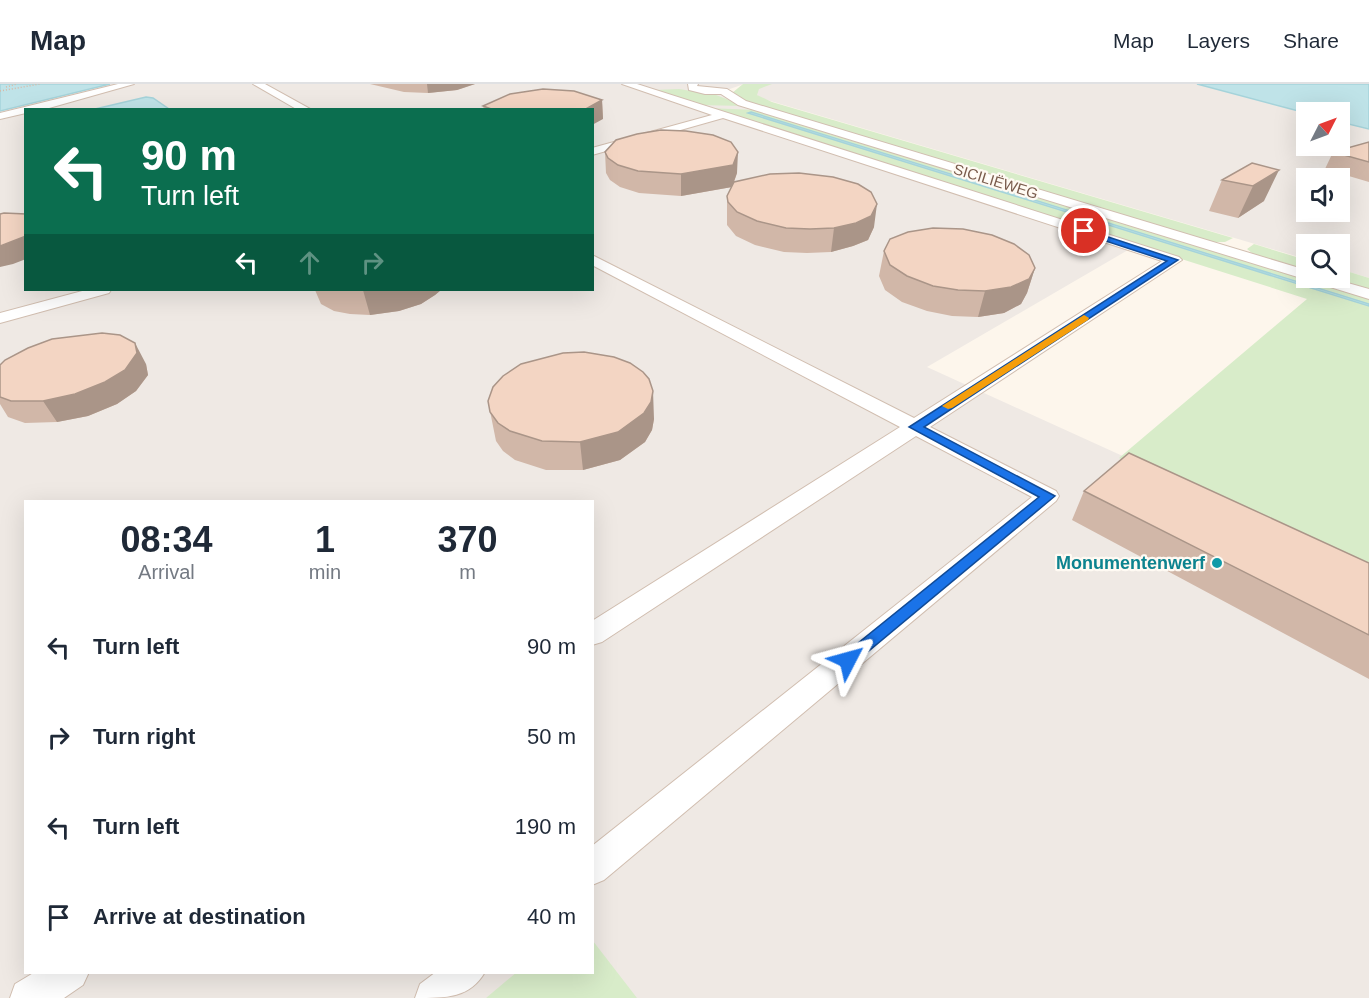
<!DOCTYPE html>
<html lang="en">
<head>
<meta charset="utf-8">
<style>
	:root { --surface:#fff; --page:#f6f6f7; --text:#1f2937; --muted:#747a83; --line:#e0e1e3 }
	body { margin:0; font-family:Helvetica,sans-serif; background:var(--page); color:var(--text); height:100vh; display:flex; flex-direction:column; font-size:22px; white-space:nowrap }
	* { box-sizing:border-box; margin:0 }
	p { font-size:20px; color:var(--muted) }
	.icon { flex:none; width:33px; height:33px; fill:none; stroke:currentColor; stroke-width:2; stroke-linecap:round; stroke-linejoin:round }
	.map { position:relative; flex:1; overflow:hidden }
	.panel { position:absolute; left:24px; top:416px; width:570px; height:474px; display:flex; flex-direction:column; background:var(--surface); border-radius:0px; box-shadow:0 6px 24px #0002 }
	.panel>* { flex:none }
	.guide { position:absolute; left:24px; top:24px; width:570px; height:183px; border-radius:0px; box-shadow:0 6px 24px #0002; background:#0b6e4f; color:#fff; overflow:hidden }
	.needle { width:39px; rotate:48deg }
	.buttons { position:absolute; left:1296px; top:18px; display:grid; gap:12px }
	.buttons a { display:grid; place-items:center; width:54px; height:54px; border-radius:0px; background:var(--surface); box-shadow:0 6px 24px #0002; font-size:30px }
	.pin { position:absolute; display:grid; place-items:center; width:51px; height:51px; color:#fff; margin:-26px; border:3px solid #fff; border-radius:50%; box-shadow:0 2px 6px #0007 }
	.me { position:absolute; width:66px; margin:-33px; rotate:51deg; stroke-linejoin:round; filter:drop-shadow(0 0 4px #0008) }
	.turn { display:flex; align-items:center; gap:21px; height:126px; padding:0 18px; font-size:27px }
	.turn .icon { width:78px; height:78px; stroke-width:2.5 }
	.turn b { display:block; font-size:42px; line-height:51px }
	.lanes { display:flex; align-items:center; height:57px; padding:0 18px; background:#0003; justify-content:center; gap:30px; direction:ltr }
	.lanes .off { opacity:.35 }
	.eta { display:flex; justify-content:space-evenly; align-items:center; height:102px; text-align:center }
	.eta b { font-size:36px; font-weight:600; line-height:42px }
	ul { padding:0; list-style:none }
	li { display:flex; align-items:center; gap:18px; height:90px; padding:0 18px }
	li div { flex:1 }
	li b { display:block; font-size:22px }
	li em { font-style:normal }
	header { display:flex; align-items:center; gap:36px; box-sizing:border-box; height:84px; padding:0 30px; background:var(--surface); border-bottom:2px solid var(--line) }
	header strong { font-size:28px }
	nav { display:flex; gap:33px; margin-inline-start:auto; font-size:21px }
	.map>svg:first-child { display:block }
	.industrial { fill:#efe9e4; fill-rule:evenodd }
	.green { fill:#d8ecc9 }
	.water { fill:#bfe3e8; stroke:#a5d3da; stroke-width:1.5 }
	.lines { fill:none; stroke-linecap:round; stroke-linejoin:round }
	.minor-casing { stroke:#d1beb0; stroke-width:2 }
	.path { stroke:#d9b8a5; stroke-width:1.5; stroke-dasharray:1 2; stroke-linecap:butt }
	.minor { fill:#fff; fill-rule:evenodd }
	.wall { fill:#d1b7a8 }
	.shaded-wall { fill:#aa9588 }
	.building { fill:#f3d5c3; stroke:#aa9588; stroke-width:1.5 }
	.route { fill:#1a73e8; stroke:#114b97; stroke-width:1.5 }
	.slow { fill:#f59e0b }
	.culture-dot { fill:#0f9aa8; stroke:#fffaf3; stroke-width:2 }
	.labels { text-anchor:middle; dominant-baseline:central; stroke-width:4.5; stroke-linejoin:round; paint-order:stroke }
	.far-street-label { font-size:15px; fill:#7a5c4d; stroke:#fffaf3 }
	.culture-label { font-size:18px; font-weight:bold; fill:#0d838f; stroke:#fffaf3; text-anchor:end }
</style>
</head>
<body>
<header>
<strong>Map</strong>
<nav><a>Map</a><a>Layers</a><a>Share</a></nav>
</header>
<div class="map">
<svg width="1369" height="914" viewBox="0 0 1369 914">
	<rect width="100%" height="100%" fill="#fdf6ec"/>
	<path class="industrial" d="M94,0h650l-17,6 444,135 -244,142 442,201v430h-1369v-891zM26,26h566v180h-566zM26,417h566v471h-566z
		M762,0h435l109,29v33h34v-24l29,7v149l-29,-9v-25h-34v15l-546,-161 -7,-7zM1306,94h34v34h-34z"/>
	<path class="green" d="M743,0h29l-13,5 -2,6 15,7 461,136 -8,4h-13l-462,-139 -18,-10z
		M679,5l37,6 29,11 -48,-1 -43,-15z
		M707,24l50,2 612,188v6l-620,-191 620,193v270l-250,-118 188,-159z
		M1254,160l52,16v10l-53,-16 -6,-5z
		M1340,185l29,9v11l-39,-11h10z
		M593,857l44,57h-151l31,-26h75z"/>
	<path class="water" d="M0,0h110l-110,27z
		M1197,0h172v45l-29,-7v-10l-34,1z
		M146,13l7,1 16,11h-74z
		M751,28l618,192v2l-621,-193z"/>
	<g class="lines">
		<g class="minor-casing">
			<path id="minor" d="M118,0h16l-92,26h-16v3l-26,6v-6z
				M253,0h12l47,26h-14z
				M622,0h15l542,173 3,3 -252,167 126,64 3,5 -3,5 -452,379 -12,5v-39l440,-349 -116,-61 -314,206 -10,3v-24l308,-194 -308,-162v-10l322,163 248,-157 -439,-143 -131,37v-7l120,-33z
				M688,0h10l-1,2 30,3 19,12 560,169v8h24l39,11v10l-631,-194 -17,-11h-16l-16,-4z
				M86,206h25l-2,3 -109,30v-10z
				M35,888h54l-6,13 -19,13h-54l5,-14z
				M436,888h49c-15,26 -38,26 -70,26l5,-14z"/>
		</g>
		<path class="path" d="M6,3l11,-3
			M0,7l40,-7"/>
		<use href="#minor" class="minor"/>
	</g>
	<path class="wall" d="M370,0h105l-18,6 -29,3 -24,-1z
		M602,16l1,19 -11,-9h-108l-1,-4z
		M1369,58v40l-44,-13 8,-17z
		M605,68l132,21 -3,9 140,45 -6,13 -15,6 -22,6 -24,1 -23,-1 -29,-7 -19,-9 -9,-11v-29l5,-9 -51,9 -42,-3 -19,-6 -10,-7 -4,-7z
		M1252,79l12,38 -26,17 -29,-7 13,-31z
		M884,167l151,17 -8,25 -6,11 -17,9 -26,4 -26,-1 -25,-5 -25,-9 -17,-12 -6,-14z
		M315,206h126l-6,5 -14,9 -22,7 -29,4 -20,-1 -16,-3 -13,-7z
		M146,280l2,11 -12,16 -19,13 -29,12 -31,6 -32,1 -17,-6 -8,-13v-39z
		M488,317l166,18 -2,11 -7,12 -25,18 -37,10h-37l-31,-10 -12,-9 -7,-10z
		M1084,407l285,72v116l-297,-159z"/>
	<path class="shaded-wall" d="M427,0h48l-18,6 -29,3z
		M602,16l1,19 -11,6v-15h-8z
		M738,68l-1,21 -5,14 -51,9v-22z
		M1279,86l-15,31 -26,17 15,-32z
		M877,120l-3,23 -6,13 -15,6 -22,6 3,-24z
		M26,152v23l-13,5 -13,3v-21z
		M1035,184l-8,25 -6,11 -17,9 -26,4 7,-26z
		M363,206h78l-6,5 -14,9 -22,7 -29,4z
		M135,259l11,21 2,11 -12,16 -19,13 -29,12 -31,6 -14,-21z
		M653,307l1,28 -2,11 -7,12 -25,18 -37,10 -3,-28z"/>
	<path class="building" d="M543,5l31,2 28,9 -18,10h-90l-11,-4 27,-12z
		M661,46l25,1 27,4 18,7 7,10 -5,13 -52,9 -43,-3 -20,-6 -10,-7 -3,-6 11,-12 21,-6z
		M1369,58v20l-36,-10z
		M1252,79l27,7 -26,16 -31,-6z
		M799,89l34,4 25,7 13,8 6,12 -6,12 -15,7 -22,5 -24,1 -24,-1 -29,-7 -20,-9 -9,-10 -1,-6 7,-14 36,-8z
		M4,129l22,1v22l-26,10v-32z
		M933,144l30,1 29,6 22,9 15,11 6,13 -6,11 -18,8 -26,4 -27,-1 -25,-4 -26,-10 -17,-11 -6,-14 6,-12 18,-7z
		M102,249l18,2 15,8 2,10 -12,17 -20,12 -30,12 -32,7h-32l-11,-4v-32l5,-5 23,-12 24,-9z
		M584,268l30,5 16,6 13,9 6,7 4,12 -2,11 -7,11 -26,19 -38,10 -38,-1 -32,-10 -12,-8 -8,-11 -2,-11 5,-14 10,-11 18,-12 42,-11z
		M1129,369l240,110v72l-285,-144z"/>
	<path class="route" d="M1084,145l94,31 -254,167 131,69 -202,168 -5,2 -6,-2 -2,-4 2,-4 197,-159 -130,-70 258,-166 -86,-28 -1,-2z"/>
	<path class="slow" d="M1084,231l5,3 -1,2 -136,88 -4,1 -6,-3z"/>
	<circle class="culture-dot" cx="1217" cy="479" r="6"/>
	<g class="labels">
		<g class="far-street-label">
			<text transform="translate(996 97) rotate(17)">SICILIËWEG</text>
		</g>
		<g class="culture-label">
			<text x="1205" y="479">Monumentenwerf</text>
		</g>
	</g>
</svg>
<div class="buttons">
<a><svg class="needle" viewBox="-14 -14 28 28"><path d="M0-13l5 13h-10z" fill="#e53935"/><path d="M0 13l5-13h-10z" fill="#747a83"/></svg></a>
<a><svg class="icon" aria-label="sound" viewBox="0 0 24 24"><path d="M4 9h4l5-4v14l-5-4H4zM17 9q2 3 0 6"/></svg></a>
<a><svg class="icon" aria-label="search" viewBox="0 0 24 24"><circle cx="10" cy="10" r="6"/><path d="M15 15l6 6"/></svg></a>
</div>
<div class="pin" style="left:1084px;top:147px;background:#d93025"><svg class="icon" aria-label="arrive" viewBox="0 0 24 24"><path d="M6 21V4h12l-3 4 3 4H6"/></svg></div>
<svg class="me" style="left:848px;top:576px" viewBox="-20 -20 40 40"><path d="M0-17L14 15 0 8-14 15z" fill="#1a73e8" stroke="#fff" stroke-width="4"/></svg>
<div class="guide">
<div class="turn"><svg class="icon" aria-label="left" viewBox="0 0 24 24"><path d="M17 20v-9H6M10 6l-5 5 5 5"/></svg><div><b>90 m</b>Turn left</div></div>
<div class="lanes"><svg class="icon" aria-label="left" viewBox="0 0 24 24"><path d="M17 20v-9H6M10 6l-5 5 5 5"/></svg><svg class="icon off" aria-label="ahead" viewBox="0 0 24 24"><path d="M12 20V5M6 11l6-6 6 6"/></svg><svg class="icon off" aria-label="right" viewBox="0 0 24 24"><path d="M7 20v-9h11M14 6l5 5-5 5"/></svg></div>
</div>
<section class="panel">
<div class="eta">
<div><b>08:34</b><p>Arrival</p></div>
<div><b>1</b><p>min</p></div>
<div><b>370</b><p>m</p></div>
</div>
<ul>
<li><svg class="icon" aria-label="left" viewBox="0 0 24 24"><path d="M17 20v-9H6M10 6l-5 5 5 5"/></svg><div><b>Turn left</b></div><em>90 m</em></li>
<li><svg class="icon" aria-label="right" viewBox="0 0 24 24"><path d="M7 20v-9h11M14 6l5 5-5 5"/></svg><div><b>Turn right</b></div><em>50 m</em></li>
<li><svg class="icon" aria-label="left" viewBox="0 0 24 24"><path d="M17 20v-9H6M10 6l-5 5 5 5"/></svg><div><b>Turn left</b></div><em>190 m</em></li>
<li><svg class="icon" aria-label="arrive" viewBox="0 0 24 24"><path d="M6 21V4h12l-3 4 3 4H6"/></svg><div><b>Arrive at destination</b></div><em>40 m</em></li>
</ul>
</section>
</div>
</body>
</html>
